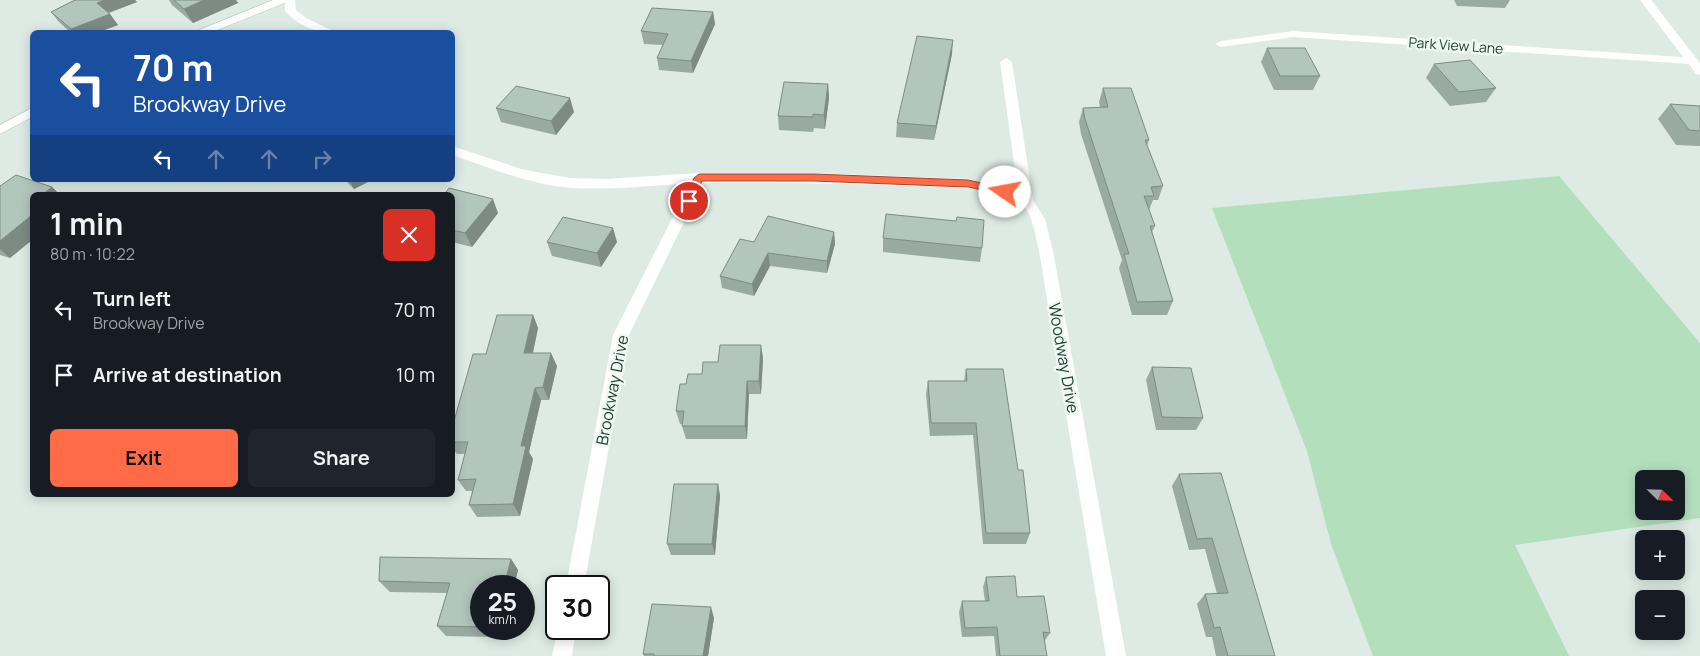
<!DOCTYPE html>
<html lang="en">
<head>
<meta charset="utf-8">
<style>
	:root { --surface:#171b24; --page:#20242c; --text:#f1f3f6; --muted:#9ea1a6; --accent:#ff6b47 }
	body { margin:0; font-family:Manrope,sans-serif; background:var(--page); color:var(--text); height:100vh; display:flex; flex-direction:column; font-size:19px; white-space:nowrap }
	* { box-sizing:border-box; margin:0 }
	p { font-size:16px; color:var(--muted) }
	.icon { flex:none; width:28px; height:28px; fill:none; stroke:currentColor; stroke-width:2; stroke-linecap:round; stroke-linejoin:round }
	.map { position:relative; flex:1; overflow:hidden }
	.details { position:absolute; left:30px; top:192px; width:425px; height:305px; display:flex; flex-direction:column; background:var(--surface); border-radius:8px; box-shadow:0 2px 12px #0003 }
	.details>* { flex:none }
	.banner { position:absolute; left:30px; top:30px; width:425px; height:152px; border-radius:8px; box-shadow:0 2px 12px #0003; background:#1a4fa0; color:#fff; overflow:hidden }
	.needle { width:32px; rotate:113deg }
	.buttons { position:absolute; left:1635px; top:470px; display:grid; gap:10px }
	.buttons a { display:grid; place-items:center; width:50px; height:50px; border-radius:8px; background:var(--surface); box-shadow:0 2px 12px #0003; font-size:25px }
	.speed { position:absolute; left:470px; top:575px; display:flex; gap:10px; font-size:25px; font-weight:700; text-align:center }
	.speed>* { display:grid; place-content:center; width:65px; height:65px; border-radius:50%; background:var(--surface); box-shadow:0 2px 12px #0003; line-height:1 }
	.speed small { font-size:12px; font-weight:400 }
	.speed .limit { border:2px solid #111; border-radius:8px; background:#fff; color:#111 }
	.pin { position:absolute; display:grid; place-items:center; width:42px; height:42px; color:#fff; margin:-21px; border:2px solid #fff; border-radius:50%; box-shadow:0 1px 5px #0007 }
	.me { position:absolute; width:55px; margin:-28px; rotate:282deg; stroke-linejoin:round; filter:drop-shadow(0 0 4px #0008) }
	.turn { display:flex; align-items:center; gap:18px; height:105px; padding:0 20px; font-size:22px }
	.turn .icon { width:65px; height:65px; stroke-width:2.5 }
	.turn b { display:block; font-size:35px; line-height:42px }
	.lanes { display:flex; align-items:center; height:48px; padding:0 20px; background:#0003; justify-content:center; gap:25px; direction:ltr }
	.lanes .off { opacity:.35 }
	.round { display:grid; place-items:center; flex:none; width:52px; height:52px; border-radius:8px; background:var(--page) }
	.summary { display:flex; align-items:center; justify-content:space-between; height:85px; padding:0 20px }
	h1 { font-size:30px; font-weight:700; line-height:38px }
	.action { display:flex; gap:10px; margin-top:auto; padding:10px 20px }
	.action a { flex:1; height:58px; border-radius:8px; background:var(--accent); color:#111; font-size:20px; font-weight:700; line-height:58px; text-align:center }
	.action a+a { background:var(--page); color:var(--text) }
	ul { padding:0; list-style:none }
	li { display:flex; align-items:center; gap:15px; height:65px; padding:0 20px }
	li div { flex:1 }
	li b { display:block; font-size:19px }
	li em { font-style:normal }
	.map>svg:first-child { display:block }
	.green { fill:#b3dfbd; fill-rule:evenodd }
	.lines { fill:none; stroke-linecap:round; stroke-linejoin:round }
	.secondary-casing { stroke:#afccc0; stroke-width:1 }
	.minor { fill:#fff; fill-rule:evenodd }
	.secondary { fill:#fff; fill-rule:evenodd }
	.wall { fill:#99aaa3 }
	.shaded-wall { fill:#7d8b84 }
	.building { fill:#b2c6bd; stroke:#7d8b84 }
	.route { fill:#ff6b47; stroke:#a6462e }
	.labels { text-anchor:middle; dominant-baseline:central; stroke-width:5; stroke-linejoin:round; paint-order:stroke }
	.far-street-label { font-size:14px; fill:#1d3c32; stroke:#eef7f2 }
	.street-label { font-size:16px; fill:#1d3c32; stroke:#eef7f2 }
</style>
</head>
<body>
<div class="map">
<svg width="1700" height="656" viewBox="0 0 1700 656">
	<rect width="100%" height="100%" fill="#ddebe4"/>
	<path class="green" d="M1559,176l141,167v175l-185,27 54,111h-196l-42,-112 -24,-93 -95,-243zM1644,479h32v32h-32z"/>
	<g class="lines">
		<g class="secondary-casing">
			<path id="secondary" d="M273,0h15l-1,2 -75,30h-15l2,-2z
				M32,108v9l-32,17v-9z"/>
		</g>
		<path class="minor" d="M285,0h10l1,10 10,8 29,14c-18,2 -38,-7 -50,-21z
			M1640,0h11l49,63v12l-4,-1 -7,-10 -396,-27 -72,10 -6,-3 6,-3 72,-10 390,26z
			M1006,58l6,4 21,138 12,19 8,32 73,405h-20l-67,-405c-3,-13 -7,-41 -19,-48 -29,-18 -83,-16 -116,-17 -67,-3 -134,-3 -201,-3l-74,152 -45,251h-18l47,-251 77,-152c-40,3 -80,7 -119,5 -41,-3 -80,-20 -119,-33v-9l69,23 48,9 37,1 93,-6h115l154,6 50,13 -18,-130z
			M558,629h18l-4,27h-20z"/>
		<use href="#secondary" class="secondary"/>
	</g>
	<path class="wall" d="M75,0h60l2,2 -28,11 9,12 -19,7h-29l-11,-10 -8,-10z
		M169,0h67l2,3 -45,20 -21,-18z
		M1454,0h56l-5,8 -48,-2z
		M713,12l2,12 -22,49 -34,-3 -2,-12 6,-13 -19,-1 -3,-13z
		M1267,48l53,28 -7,14h-39l-13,-28z
		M952,54l-18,86 -38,-3 1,-14z
		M1434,64l62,24 -10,14 -36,4 -24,-28z
		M828,84l1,14 -4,31 -11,-1 -1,4 -34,-2 -1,-14z
		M1103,88l46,52 -2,6 16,40 -5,14h-5l-4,10 6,16 -3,6 21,69 -6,14h-35l-13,-47 3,-8 -41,-126 -2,-12 4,-14 17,-1 -1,-5z
		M1670,104l30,2v40l-24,-1 -18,-26z
		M496,108l78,4 -18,23 -55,-13z
		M345,180h27l-18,9z
		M0,186l52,1 8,8h-28v45l-22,18 -10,-3z
		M452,195l46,18 -26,34 -20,-5z
		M834,232l1,12 -8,29 -57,-7 -16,30 -32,-8 -2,-12 34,-34z
		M883,238l99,10 -2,14 -97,-10z
		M547,242h70l-16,25 -49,-11z
		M533,315l5,13 -5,25 24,13 -8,34h-8l-12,52 4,7 -13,57 -43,1 -8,-12 3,-14h-6l-8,-11 7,-26h-8l-5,-6v-20l34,-74z
		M763,358l-2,36h-12l-2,45h-61l-4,-13 1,-2h-3l-4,-13 10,-27 32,-22z
		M1152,367l51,51 -7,12h-40l-10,-50z
		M966,369l52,101 12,63 -4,11h-43l-10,-109 -43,1 -4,-42 2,-13h36z
		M1179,474l96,182h-59l-4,-19h-6l-9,-33 8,-10h12l-12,-45 -16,1 -17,-64z
		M718,484l2,12 -5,59h-44l-4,-11z
		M511,559l7,11 -4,16h-33v43h12l-2,8 -45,-1 -9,-10 10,-33 -57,-1 -11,-11z
		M986,577l31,20 33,36 -6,9 3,14h-51l-2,-20 -32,1 -3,-25 3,-11h23l-2,-14z
		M714,618l-6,38h-64l-1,-2z"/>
	<path class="shaded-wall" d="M105,0h30l2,2 -32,12 -8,-11z
		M204,0h32l2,3 -45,20 -9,-14z
		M713,12l2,12 -22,49 -2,-12z
		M110,14l8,11 -19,7h-26l-2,-3z
		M953,40l-1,14 -18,86 2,-14z
		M828,84l1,14 -4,31 -1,-14z
		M570,98l4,14 -18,23 -5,-14z
		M349,180h23l-18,9z
		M52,187l8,8h-18z
		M493,199l5,14 -26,34 -7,-14z
		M32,215v25l-22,18 -10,-9v-8z
		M613,228l4,14 -16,25 -4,-14z
		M834,232l1,12 -8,29v-12z
		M768,253l2,13 -16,30 -2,-12z
		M533,315l5,13 -8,38 -6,-13z
		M761,345l2,13 -2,36 -2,-13z
		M551,353l6,13 -8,34 -6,-13z
		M747,381l2,13 -2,45 -2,-13z
		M535,388l6,12 -12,52 4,7 -13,57 -7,-12 8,-58z
		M718,484l2,12 -5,59 -3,-11z
		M511,559l7,11 -4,16h-10z
		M711,607l3,11 -6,38h-5z
		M484,629h9l-2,8z"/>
	<path class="building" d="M75,0h30l-8,3 13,11 -39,15 -20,-17z
		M174,0h30l-20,9z
		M652,8l61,4 -22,49 -34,-3 11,-24 -27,-3z
		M917,36l36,4 -17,86 -39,-3z
		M1267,48h38l15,28h-40z
		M1470,60l26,28 -37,4 -25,-28z
		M784,82l44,2 -4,31 -11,-1v3l-35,-1z
		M516,86l54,12 -19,23 -55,-13z
		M1103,88h28l18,52h-4l18,46 -12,1 3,9h-10l11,30h-5l23,75 -36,1 -13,-48h5l-44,-135 -2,-11 25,-1z
		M1670,104l30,2v25l-11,-1z
		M16,175l36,12 -10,8h-10v20l-32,26v-55z
		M449,188l44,11 -28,34 -13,-3v-35h-8z
		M886,214l70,7 1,-4 27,3 -2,28 -99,-10z
		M768,216l66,16 -7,29 -59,-8 -16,31 -32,-8 20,-37 14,3z
		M563,217l50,11 -16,25 -50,-11z
		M497,315h36l-9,38h27l-8,34 -8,1 -14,58h5l-13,58 -44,1 7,-26 -18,1 10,-38h-16v-14l21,-74h13z
		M720,345h41l-2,36h-12l-2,45h-63l2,-15h-8l4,-27h6l2,-10h14l1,-12h15z
		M1152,367l39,1 12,50 -41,-1z
		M966,369h37l15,101h5l7,63h-44l-10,-110h-45l-3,-42h39z
		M1221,473l54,183h-47l-8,-29 -6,1 -9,-34 23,-1 -16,-55 -15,1 -18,-65z
		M674,484h44l-6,60h-45z
		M380,557l131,2 -7,27h-23v41l-44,-1 13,-43 -71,-2z
		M1015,576l2,21 27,-1 6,37 -7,-1 4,24h-47l-3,-29 -32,1 -3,-27h27l-3,-24z
		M652,604l59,3 -8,49h-49v-2h-11z"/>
	<path class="route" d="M699,174h115l154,6 37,8 5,4 -5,3 -37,-8 -154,-6h-112l-10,22h-7l-1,-2 10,-23z"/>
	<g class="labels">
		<g class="far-street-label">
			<text transform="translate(1456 45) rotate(4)">Park View Lane</text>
		</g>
		<g class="street-label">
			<text transform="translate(1064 358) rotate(80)">Woodway Drive</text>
			<text transform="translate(612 390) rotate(-79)">Brookway Drive</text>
		</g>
	</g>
</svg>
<div class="buttons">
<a><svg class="needle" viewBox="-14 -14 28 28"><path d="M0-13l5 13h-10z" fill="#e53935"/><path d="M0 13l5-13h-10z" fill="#9ea1a6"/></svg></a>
<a>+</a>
<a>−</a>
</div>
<div class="speed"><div>25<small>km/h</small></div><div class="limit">30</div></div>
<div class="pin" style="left:689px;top:201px;background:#d93025"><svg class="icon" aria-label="arrive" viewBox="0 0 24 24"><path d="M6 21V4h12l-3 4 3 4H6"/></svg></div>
<svg class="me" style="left:1005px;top:192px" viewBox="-20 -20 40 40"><circle r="19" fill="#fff"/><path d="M0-13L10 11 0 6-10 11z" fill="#ff6b47"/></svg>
<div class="banner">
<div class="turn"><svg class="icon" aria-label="left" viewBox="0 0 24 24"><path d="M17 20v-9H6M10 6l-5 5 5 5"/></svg><div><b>70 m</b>Brookway Drive</div></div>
<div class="lanes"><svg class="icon" aria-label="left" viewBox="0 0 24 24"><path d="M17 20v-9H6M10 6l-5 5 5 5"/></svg><svg class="icon off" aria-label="ahead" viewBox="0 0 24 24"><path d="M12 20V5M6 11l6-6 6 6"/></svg><svg class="icon off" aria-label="ahead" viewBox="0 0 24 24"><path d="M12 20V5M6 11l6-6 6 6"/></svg><svg class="icon off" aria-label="right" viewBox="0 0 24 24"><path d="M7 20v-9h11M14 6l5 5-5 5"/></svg></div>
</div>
<section class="details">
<div class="summary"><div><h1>1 min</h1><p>80 m · 10:22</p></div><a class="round" style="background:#d93025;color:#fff"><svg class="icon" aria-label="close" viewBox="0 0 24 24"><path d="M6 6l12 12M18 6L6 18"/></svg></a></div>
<ul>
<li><svg class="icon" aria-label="left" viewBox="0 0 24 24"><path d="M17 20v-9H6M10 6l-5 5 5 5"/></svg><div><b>Turn left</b><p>Brookway Drive</p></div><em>70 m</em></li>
<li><svg class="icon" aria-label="arrive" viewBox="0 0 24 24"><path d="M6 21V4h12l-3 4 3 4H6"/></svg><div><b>Arrive at destination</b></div><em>10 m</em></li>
</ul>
<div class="action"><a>Exit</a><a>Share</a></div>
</section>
</div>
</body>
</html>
